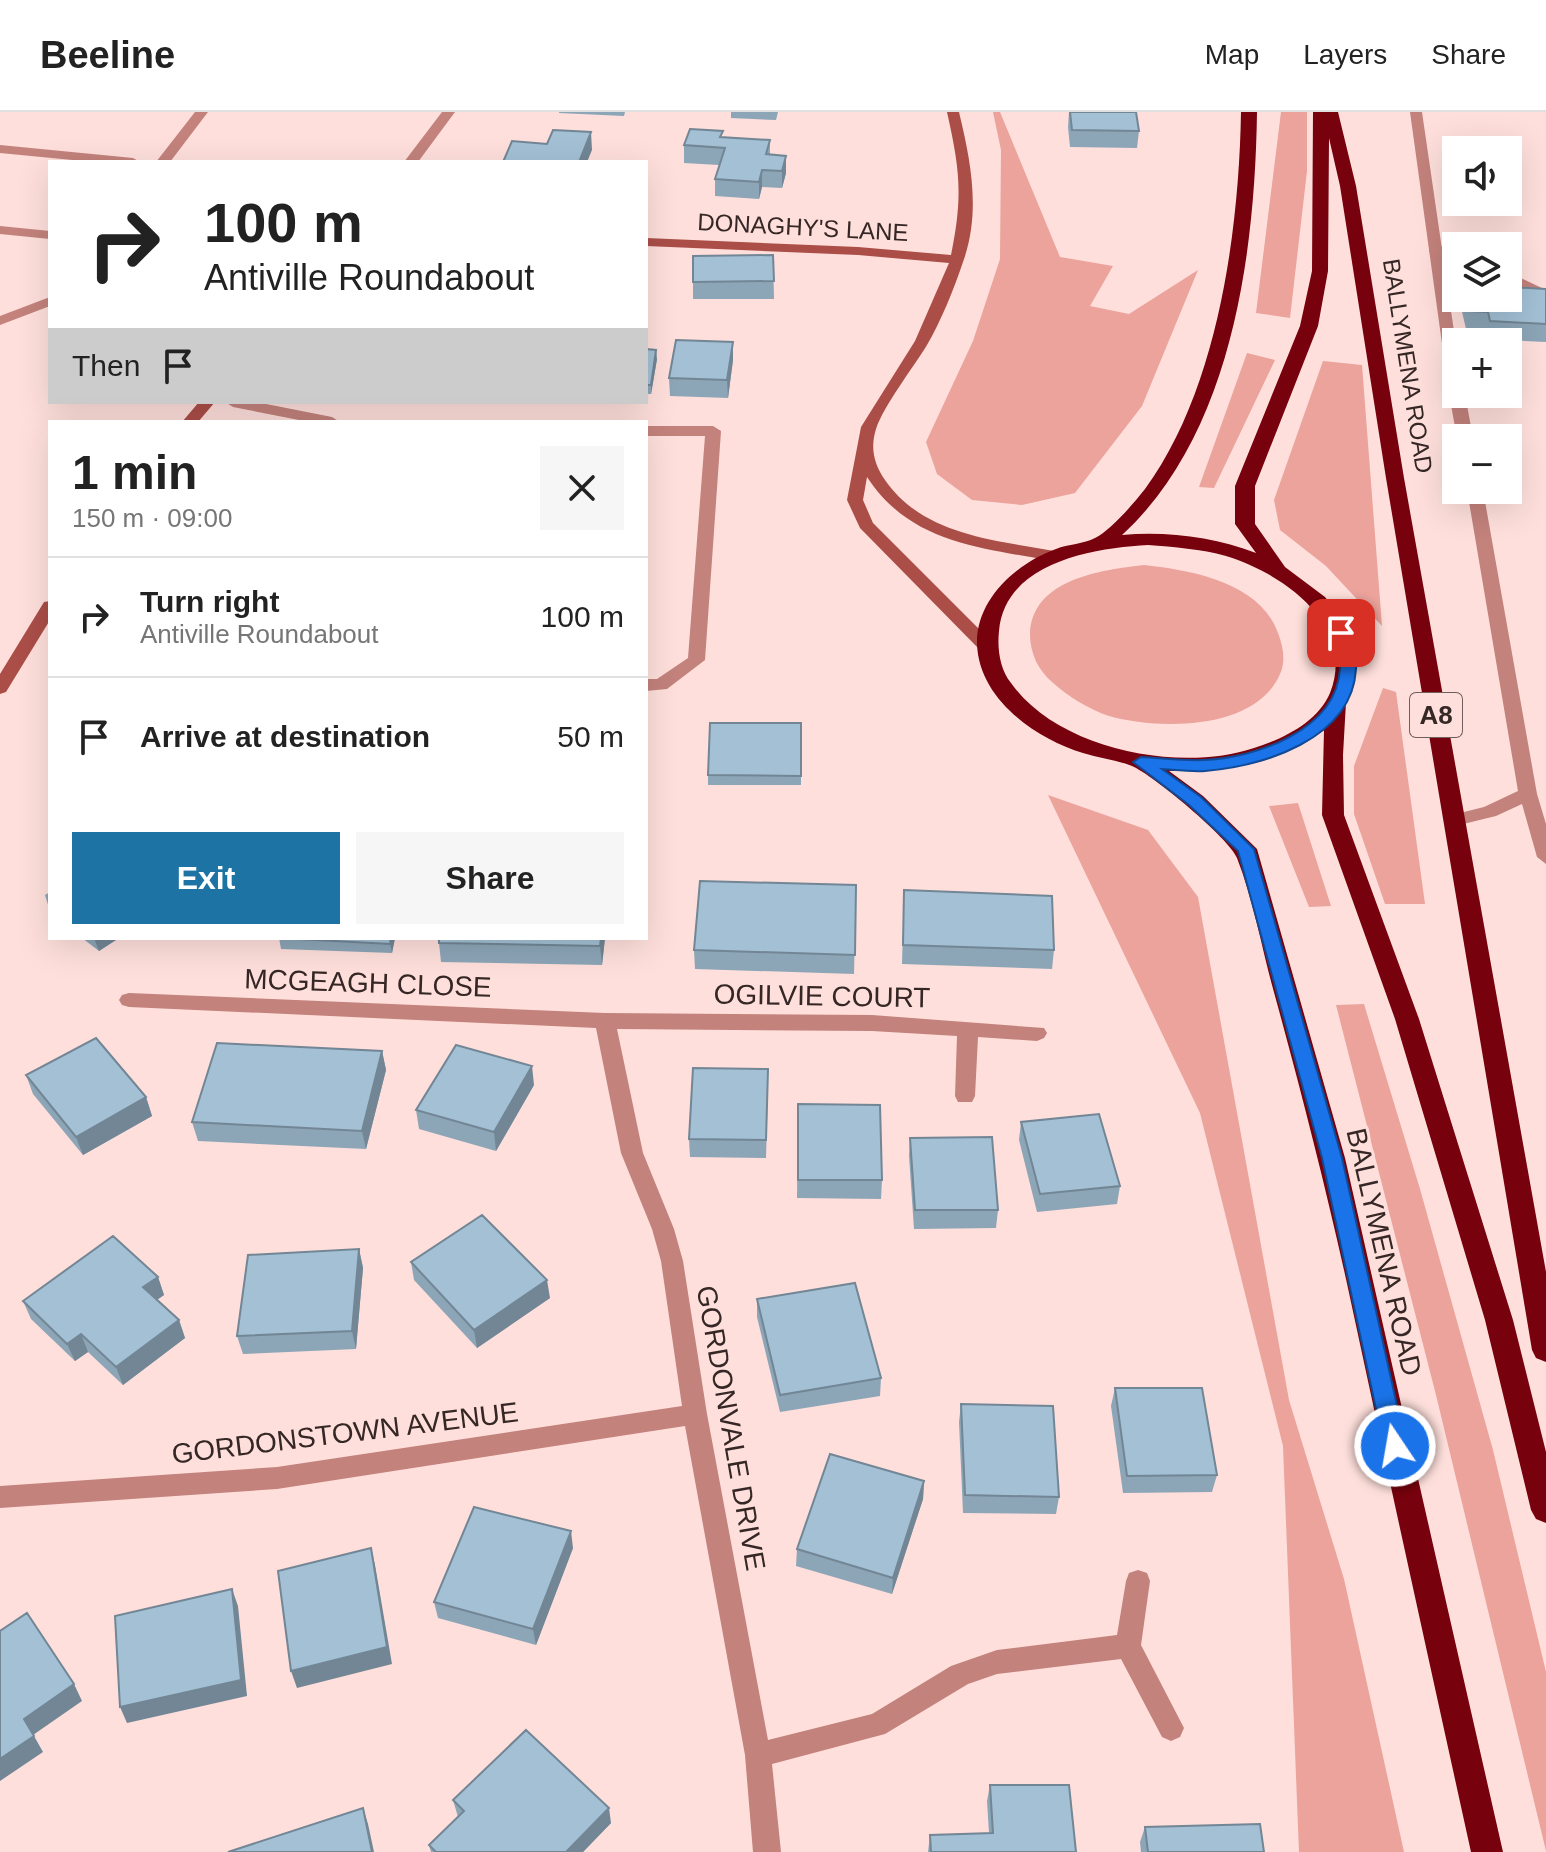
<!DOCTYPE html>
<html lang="en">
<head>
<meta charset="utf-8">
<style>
	:root { --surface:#fff; --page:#f6f6f6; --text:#222; --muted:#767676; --line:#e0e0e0; --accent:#1d73a3 }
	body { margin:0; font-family:Helvetica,sans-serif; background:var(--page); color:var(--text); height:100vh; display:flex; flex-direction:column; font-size:30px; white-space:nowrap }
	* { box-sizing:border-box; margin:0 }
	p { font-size:26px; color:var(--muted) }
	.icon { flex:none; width:44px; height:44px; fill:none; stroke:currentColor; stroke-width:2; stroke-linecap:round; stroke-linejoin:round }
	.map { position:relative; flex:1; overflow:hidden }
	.details { position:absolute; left:48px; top:308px; width:600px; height:520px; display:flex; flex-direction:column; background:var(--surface); border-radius:0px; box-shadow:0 8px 32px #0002 }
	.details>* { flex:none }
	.hud { position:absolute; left:48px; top:48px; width:600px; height:244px; border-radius:0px; box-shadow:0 8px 32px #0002; background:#fff; color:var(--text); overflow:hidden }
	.buttons { position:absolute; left:1442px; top:24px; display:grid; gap:16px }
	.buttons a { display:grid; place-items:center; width:80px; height:80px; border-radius:0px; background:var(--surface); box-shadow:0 8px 32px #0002; font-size:40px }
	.pin { position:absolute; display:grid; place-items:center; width:68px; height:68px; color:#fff; margin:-34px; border-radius:16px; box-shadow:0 4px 12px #0006 }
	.me { position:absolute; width:88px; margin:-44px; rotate:348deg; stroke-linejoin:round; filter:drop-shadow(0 0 6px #0008) }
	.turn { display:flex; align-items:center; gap:28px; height:168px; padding:0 24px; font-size:36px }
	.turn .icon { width:104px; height:104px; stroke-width:2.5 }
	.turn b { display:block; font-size:56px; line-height:68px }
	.then { display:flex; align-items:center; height:76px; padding:0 24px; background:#0003; gap:16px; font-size:30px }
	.round { display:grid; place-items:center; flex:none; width:84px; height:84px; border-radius:0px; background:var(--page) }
	.summary { display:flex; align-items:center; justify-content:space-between; height:136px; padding:0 24px }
	h1 { font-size:48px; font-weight:600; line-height:60px }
	.button { display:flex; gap:16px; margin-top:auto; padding:16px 24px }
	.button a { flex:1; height:92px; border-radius:0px; background:var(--accent); color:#fff; font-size:32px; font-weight:600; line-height:92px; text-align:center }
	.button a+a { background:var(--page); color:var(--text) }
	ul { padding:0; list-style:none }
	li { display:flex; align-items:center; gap:24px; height:120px; padding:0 24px; border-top:2px solid var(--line) }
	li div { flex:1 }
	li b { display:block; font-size:30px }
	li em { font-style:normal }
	header { display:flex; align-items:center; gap:48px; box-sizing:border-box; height:112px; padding:0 40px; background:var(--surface); border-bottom:2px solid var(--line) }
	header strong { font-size:38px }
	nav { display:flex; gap:44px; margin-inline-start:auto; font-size:28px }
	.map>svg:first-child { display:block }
	.green { fill:#eba39c }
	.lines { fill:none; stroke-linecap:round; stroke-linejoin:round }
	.lane { fill:#c3827c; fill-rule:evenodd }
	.street { fill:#c3827c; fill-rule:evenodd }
	.secondary { fill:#ab4e48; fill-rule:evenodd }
	.highway { fill:#77010c; fill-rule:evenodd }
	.wall { fill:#8ca5b7 }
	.shaded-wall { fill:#728695 }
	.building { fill:#a3c0d5; stroke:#728695; stroke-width:2 }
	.route { fill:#1a73e8; stroke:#114b97; stroke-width:2 }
	.labels { text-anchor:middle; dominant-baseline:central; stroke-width:6; stroke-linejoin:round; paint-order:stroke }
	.far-street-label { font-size:24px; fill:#352725; stroke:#fedfdb }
	.shield { fill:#fedfdb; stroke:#715e5c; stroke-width:2 }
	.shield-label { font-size:26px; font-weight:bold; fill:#352725 }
	.street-label { font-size:28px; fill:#352725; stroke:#fedfdb }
</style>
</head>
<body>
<header>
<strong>Beeline</strong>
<nav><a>Map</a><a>Layers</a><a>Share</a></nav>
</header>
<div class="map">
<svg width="1546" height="1740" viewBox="0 0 1546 1740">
	<rect width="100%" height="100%" fill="#fedfdb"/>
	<path class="green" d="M993,0h7l60,145 53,9 -23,40 39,8 69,-44 -56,136 -67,87 -53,12 -50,-5 -35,-26 -11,-32 47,-101 27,-82 1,-109z
		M1281,0h26v59l-17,147 -34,-5z
		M1247,241l28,7 -61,128 -15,-1z
		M1323,249l39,4 20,261 -56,-60 -46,-36 -6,-30z
		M1144,453c46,5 116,17 134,68 5,13 8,28 2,41 -24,57 -122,56 -171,42 -21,-7 -40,-19 -57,-34 -14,-12 -22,-29 -22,-48 2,-55 71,-64 114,-69z
		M1383,576l13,4 29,212h-40l-31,-90v-48z
		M1048,683l100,35 50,67 91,503 55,179 60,273h-105l-16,-406 -83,-333z
		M1298,691l33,103 -22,1 -40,-101z
		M1364,892l56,185 73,261 53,222v179l-110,-456 -100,-390z"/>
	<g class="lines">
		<path class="lane" d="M195,0h13l-38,50h-14z
			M0,33l133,13 7,4h-47l-93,-9z
			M0,114l50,5v8l-50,-5z
			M1434,133l22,5v8l-27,-6v-6z
			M1508,160l38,18v10l-38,-18z
			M50,185v9l-50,19v-9z"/>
		<path class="street" d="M442,0h13l-37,50h-14z
			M1410,0h12l34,233v49h9l8,44h-16l-8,-44 3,-3 -4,-4z
			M225,290h31l76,15 8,5h-31l-76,-15z
			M646,314h67l8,5 -16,229 -38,29 -21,2v-12h11l31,-21 17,-222h-59z
			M1467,378h16l54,304 9,30v40l-9,-7 -15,-53 -26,12 -41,10 -9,-6 2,-4 36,-9 34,-16z
			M129,881l476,20 267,2 172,13 3,5 -3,5 -7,3 -59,-4 -3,59 -3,6h-14l-3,-6 2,-60 -85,-5 -255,-2 26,124 31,76 9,32 24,153 61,326 104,-26 79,-48 46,-16 120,-15 9,-54 3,-8 9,-3 9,3 3,8 -9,64 43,83 -4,9 -9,4 -9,-4 -41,-78 -124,15 -29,10 -83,50 -113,30 9,88h-28l-8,-97 -60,-329 -408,63 -277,19v-22l277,-19 405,-61 -21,-145 -9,-32 -31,-76 -25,-125 -467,-21 -7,-2 -3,-5 3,-5z"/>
		<path class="secondary" d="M947,0h12c12,50 22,100 4,150 -9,27 -22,59 -36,83 -14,23 -43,60 -51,84 -6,19 -2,35 9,51 38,55 109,60 169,71l8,5 -8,5c-72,-13 -143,-17 -187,-84l-4,23 10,23 119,119 3,4 -3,4h-12l-120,-122 -13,-28 14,-73 54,-86 34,-78 -91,-8 -212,-9v-8l212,9 93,8c12,-59 9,-85 -4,-143z
			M199,290h16l-17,20h-16z
			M50,489v19l-44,72 -6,2v-20l44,-72z"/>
		<path class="highway" d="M1241,0h16c-2,142 -25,322 -135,423 45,-4 92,2 134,18l-21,-29v-38l65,-160 12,-55 1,-159h25l18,74 48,292 142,794v90l-10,-4 -4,-8 -146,-872 -46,-292 -11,-48 -1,133 -10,55 -63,160v38l30,43 40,30 18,23 10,20 4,22 -3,24 -8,16 -3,53 1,60 75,204 94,301 33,132v71l-10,-4 -5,-9 -46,-190 -90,-301 -73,-204 2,-85c-46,35 -100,42 -155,41l34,25 54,53 88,309 158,694h-32c-42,-191 -84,-382 -125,-573 -22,-99 -47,-196 -74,-294 -11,-41 -19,-86 -35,-127 -7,-19 -84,-83 -105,-92 -15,-6 -33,-8 -49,-13 -48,-15 -104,-54 -106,-109 -1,-45 40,-81 79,-95 12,-5 28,-5 39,-11 15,-7 40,-36 50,-49 73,-99 94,-258 96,-377zM1148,433c26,2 53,4 78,11 56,17 131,69 104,137 -12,29 -47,46 -76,55 -74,25 -196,2 -243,-65 -11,-14 -14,-34 -12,-52 6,-69 95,-83 149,-86z"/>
	</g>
	<path class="wall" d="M559,0h66l-1,4 -65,-3z
		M731,0h47l-2,8 -45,-2z
		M1069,0l70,19 -2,17 -67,-1 -2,-20z
		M723,25l47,3v14l16,2v17l-4,15 -20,-1 -3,12 -44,-3v-17l4,-14 -35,-2v-18z
		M773,143l1,44h-81v-17z
		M1546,177v53l-60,-3 -3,-9 -17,-1 -6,-26 1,-5h47z
		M733,230v18l-5,38 -58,-2 -1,-18z
		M646,237l11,10 -6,35h-5z
		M801,611v62h-93v-10z
		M856,773l-2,89 -159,-5 -1,-19z
		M904,778l150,60 -2,19 -150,-5z
		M50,780v19l-5,-16z
		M82,826h37l-20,13z
		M279,826h116l-3,15 -111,-4z
		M605,826l-3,27 -161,-3 -2,-19z
		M382,939l4,19 -20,79 -168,-8 -6,-19z
		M26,963l120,22 6,19 -69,39 -50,-61z
		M534,973l-38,66 -77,-22 -3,-19z
		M768,976l-2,70 -76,-1 -1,-18z
		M798,992l84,76 -1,19 -84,-1z
		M1021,1010l99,64 -3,18 -80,8 -18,-72z
		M910,1026l88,72 -2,18 -82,1 -5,-73z
		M359,1137l4,19 -7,81 -113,5 -6,-18z
		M411,1150l139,36 -73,50 -63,-68z
		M158,1165l6,18 -7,5 22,20 6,18 -62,47 -35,-33 -13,9 -44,-42 -8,-18z
		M757,1187l124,79 -1,18 -100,16 -23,-95z
		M1115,1276l102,87 -5,17 -89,1 -12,-87z
		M961,1292l98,93 -3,17 -93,-1 -4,-91z
		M924,1369l-1,18 -31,95 -96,-28 1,-17z
		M573,1436l-37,97 -98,-27 -4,-16z
		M990,1673l86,67h-148l2,-17 59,-2 -2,-32z
		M453,1688l158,23 -28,29h-152l-2,-7 29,-28z
		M1145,1715l119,25h-123l-1,-10z"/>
	<path class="shaded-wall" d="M591,20l1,18 -5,12h-8z
		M786,44v17l-4,15v-17z
		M762,58v17l-3,12v-17z
		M733,230v18l-5,38 -1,-18z
		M656,238l1,9 -6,35v-9z
		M94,826h25l-20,13z
		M391,826h4l-3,15 -2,-9z
		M601,826h4l-3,27 -2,-19z
		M382,939l4,19 -20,79 -4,-18z
		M532,954l2,19 -38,66 -2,-19z
		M146,985l6,19 -69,39 -7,-18z
		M359,1137l4,19 -7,81 -4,-18z
		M158,1165l6,18 -15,10 -6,-18z
		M547,1168l3,18 -73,50 -3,-18z
		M179,1208l6,18 -62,47 -7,-18z
		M81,1222l7,18 -13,9 -8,-17z
		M924,1369l-1,18 -31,95 1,-16z
		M571,1419l2,17 -37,97 -3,-16z
		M371,1436l4,17 17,99 -95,24 -6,-17z
		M232,1477l6,17 9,90 -120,27 -7,-16z
		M74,1572l8,17 -49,34 -9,-16z
		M34,1624l9,16 -43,29v-22z
		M363,1696l5,16 6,28h-2z
		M609,1696l2,15 -28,29h-17z"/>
	<path class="building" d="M1070,0h66l3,19 -67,-1z
		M690,17l33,2 -3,6 50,3 -4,14 20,2 -4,15 -20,-1 -3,12 -44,-3 10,-31 -41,-3z
		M553,18l38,2 -12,30h-76l9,-21 35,3z
		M773,143l1,26 -81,1v-26z
		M1508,175l38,2v35l-56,-3 -2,-9 -18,-1 -3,-13h41z
		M676,228l57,2 -6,38 -58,-2z
		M646,237l10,1 -5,35h-5z
		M710,611h91v53l-93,-1z
		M700,769l156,4 -1,70 -161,-5z
		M904,778l148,6 2,54 -151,-5z
		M279,826h112l-1,6z
		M439,826h162l-1,8 -161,-3z
		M96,926l50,59 -70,40 -50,-62z
		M217,931l165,8 -20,80 -170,-9z
		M456,933l76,21 -38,66 -78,-22z
		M693,956l75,1 -2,71 -77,-1z
		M798,992l82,1 2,75h-84z
		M1099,1002l21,72 -80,8 -19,-72z
		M992,1025l6,73h-83l-5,-72z
		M482,1103l65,65 -73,50 -63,-68z
		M113,1124l45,41 -15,10 36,33 -63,47 -35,-33 -14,10 -44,-43z
		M359,1137l-7,82 -115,5 11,-81z
		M855,1171l26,95 -101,17 -23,-96z
		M1115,1276h87l15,87 -90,1z
		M961,1292l92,2 6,91 -94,-2z
		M830,1342l94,27 -31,97 -96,-29z
		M474,1395l97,24 -38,98 -99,-27z
		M371,1436l16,99 -96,24 -13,-100z
		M232,1477l9,91 -121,27 -5,-91z
		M27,1501l47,71 -50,35 10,17 -34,23v-128z
		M526,1618l83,78 -43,44h-130l-7,-7 35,-34 -11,-11z
		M990,1673h79l7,67h-145l-1,-17 63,-2z
		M363,1696l9,44h-144z
		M1260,1712l4,28h-116l-3,-25z"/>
	<path class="route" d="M1341,516l8,5c2,11 8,25 7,36 -4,71 -94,97 -151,102 -14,1 -29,-1 -43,-2l39,28 53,52 88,309 64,288 -3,6 -8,3 -8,-3 -3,-6 -62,-288 -84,-307 -49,-46 -56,-43 8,-5c21,1 42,4 62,3 52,-2 133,-29 137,-91 1,-11 -4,-25 -6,-36z"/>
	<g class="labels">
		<g class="far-street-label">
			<text transform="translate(803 115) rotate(3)">DONAGHY'S LANE</text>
			<text transform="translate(1408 254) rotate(81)">BALLYMENA ROAD</text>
		</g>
		<rect class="shield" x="1410" y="581" width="52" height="44" rx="6"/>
		<g class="shield-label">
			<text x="1436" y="603">A8</text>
		</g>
		<g class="street-label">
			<text transform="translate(368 871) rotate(2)">MCGEAGH CLOSE</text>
			<text transform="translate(822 884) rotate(1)">OGILVIE COURT</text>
			<text transform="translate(1384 1140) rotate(77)">BALLYMENA ROAD</text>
			<text transform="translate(731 1316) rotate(80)">GORDONVALE DRIVE</text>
			<text transform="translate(345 1321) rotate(-7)">GORDONSTOWN AVENUE</text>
		</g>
	</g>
</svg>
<div class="buttons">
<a><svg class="icon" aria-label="sound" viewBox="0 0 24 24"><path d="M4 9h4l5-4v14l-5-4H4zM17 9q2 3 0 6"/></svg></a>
<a><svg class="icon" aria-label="layers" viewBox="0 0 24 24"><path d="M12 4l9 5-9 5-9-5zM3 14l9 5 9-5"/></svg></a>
<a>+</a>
<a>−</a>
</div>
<div class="pin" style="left:1341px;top:521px;background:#d93025"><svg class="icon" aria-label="arrive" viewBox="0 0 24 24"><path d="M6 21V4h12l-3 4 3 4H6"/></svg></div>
<svg class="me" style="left:1395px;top:1334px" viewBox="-20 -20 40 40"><circle r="17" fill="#1a73e8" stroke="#fff" stroke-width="3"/><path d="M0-11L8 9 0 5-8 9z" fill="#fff"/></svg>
<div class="hud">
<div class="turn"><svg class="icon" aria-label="right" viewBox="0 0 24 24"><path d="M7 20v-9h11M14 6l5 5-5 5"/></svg><div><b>100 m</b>Antiville Roundabout</div></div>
<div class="then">Then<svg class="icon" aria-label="arrive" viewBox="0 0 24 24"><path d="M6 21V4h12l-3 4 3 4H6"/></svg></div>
</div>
<section class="details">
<div class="summary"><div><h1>1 min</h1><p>150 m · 09:00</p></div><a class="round"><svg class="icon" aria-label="close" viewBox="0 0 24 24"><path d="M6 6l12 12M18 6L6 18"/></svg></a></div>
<ul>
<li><svg class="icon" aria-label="right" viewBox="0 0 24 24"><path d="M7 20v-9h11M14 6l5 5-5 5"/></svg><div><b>Turn right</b><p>Antiville Roundabout</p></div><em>100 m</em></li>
<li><svg class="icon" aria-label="arrive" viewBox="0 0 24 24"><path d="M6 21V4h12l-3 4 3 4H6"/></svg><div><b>Arrive at destination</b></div><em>50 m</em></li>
</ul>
<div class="button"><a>Exit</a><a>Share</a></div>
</section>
</div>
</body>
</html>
